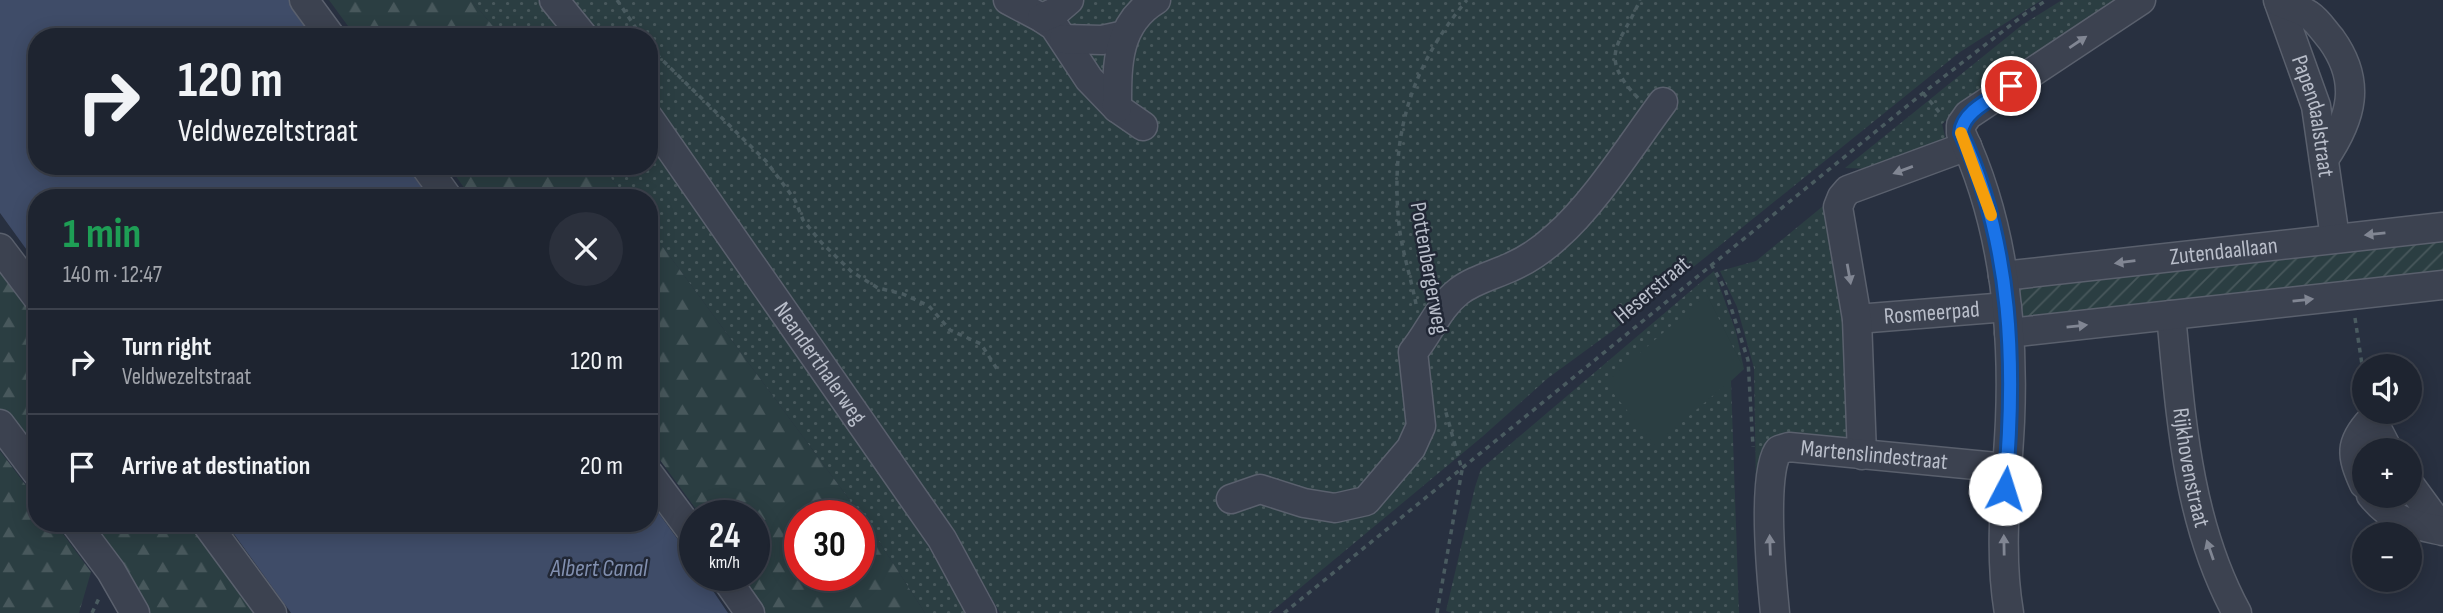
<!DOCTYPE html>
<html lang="en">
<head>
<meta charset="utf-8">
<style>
	:root { --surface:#1e2430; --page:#2b303c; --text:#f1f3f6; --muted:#a1a4ab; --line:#3c414c }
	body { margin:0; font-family:"Sofia Sans Condensed",sans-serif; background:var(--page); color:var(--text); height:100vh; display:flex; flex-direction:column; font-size:26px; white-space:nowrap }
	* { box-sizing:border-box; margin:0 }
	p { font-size:23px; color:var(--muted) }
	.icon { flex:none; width:38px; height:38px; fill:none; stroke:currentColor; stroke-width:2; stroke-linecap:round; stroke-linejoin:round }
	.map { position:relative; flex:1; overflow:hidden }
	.sheet { position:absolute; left:28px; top:189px; width:630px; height:343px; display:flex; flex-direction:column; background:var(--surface); border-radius:28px; box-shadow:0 4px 18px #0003,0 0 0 2px var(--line) }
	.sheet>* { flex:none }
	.top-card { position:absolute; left:28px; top:28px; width:630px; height:147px; border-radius:28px; box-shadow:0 4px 18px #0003,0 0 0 2px var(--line); background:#1e2430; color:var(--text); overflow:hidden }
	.controls { position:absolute; left:2352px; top:354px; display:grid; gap:14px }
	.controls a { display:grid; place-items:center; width:70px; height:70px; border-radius:50%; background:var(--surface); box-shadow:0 4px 18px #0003,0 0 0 2px var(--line); font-size:35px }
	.speed { position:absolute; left:679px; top:500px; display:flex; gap:14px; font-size:35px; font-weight:700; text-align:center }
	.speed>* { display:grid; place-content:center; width:91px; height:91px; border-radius:50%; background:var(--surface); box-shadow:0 4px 18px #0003,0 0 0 2px var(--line); line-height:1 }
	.speed small { font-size:18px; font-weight:400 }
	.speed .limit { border:10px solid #d22; background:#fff; color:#111 }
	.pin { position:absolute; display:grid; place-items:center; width:60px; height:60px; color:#fff; margin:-30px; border:4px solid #fff; border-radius:50%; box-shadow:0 2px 7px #0007 }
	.me { position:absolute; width:77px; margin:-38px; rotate:5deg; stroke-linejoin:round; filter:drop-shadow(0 0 5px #0008) }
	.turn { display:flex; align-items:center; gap:24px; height:147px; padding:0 35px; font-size:32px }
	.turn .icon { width:91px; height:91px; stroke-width:2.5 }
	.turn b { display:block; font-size:49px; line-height:60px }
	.round { display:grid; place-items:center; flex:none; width:74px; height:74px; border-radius:37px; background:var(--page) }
	.head { display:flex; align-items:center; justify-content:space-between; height:119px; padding:0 35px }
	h1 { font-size:42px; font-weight:700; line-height:52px; color:#1e9e55 }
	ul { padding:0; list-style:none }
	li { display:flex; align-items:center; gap:21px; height:105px; padding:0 35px; border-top:2px solid var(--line) }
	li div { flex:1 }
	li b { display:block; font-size:26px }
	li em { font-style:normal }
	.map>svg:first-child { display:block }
	.grass { fill:url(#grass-dots) }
	.forest { fill:url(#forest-firs); fill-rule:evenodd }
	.garden { fill:url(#garden-furrows) }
	.pitch { fill:#2b3e42 }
	.water { fill:#3f4c68 }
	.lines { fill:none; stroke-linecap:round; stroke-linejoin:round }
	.minor-casing { stroke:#5a606d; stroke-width:31 }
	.path { stroke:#4a5b60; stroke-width:3.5; stroke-dasharray:5 5; stroke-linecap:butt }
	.minor { stroke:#3c4250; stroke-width:28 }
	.oneway { fill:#818693 }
	.route-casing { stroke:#114b97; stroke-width:18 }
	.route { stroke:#1a73e8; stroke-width:12 }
	.slow { stroke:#f59e0b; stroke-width:12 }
	.labels { text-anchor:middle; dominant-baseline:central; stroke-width:5; stroke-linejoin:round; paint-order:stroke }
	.street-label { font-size:23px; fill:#b9beca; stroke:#212735 }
	.water-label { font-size:24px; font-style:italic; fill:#8290b0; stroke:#212735 }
</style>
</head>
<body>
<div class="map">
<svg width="2443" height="613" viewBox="0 0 2443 613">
	<defs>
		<pattern id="grass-dots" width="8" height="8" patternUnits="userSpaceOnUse" patternTransform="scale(1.75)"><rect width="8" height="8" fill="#2b3e42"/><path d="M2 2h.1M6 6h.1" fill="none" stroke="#48585c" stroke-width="1.8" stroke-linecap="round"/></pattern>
		<pattern id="forest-firs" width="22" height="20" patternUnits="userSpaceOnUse" patternTransform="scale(1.75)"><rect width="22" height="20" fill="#2b3e42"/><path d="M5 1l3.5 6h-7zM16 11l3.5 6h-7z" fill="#48585c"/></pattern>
		<pattern id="garden-furrows" width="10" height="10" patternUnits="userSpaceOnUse" patternTransform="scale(1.75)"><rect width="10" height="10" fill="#2b3e42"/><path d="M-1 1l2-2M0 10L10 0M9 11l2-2" fill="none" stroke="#48585c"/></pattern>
	</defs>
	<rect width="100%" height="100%" fill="#283040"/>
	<path class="grass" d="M471,0h69l31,37h-69z
		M565,0h1477l-82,52 -294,237 -55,43 -63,46 -66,59 -212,176h-270c-33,-61 -73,-118 -112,-176 -68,-101 -140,-201 -211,-301l-28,-33v-66h-52z
		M2062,0h59l-162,109 -17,15 5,20 -72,25 -30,-1 177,-143z
		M649,143l184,261 77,113 59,96h-44l-54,-84 -222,-301v-30h-23l-24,-32h47z
		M1828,202l30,241 -73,-4 -28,110 -3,-181 -17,-61 -17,-36 36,-10z
		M1714,271l22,61 8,37 -13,12 8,232h-287l-6,-2 29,-124 6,-18z"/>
	<path class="forest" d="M329,0h142l31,37h-146z
		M449,166h153l24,32h-155z
		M649,228l222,301 54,84h-160l-23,-37h12v-60h-53l-52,-71zM800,516h59v60h-59z
		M0,258l37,51v177l-37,-48z
		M0,451l37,49v23h18l36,49 -12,41h-79z
		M65,523h127l65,90h-124z"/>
	<path class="garden" d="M2443,233v44l-420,47 -11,-40z"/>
	<path class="pitch" d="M1707,295l37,74 -89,76 -50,-62z"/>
	<path class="water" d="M0,0h289l26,37h-278v129h373l23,32h-396v66l-37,-51z
		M649,500l46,63v13h8l25,37h-437l-65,-90h423z"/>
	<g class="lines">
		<g class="minor-casing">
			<g id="minor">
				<path d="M304,0l27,37"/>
				<path d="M554,0l30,37"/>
				<path d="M1008,0l34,18 12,8 35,53 28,29 26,18"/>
				<path id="s1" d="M2278,0l38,106 19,132"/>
				<path d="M2279,2c9,4 22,7 30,13 9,6 15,16 22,24 31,43 21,79 -7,120"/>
				<path d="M1042,18l13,-6 14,-12"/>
				<path d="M1064,39l38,1 23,-5"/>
				<path d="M1117,108c0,-42 -1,-84 39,-108"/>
				<path id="s2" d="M649,118l293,421 40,74"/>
				<path d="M425,166l23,32"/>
				<path d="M0,248l37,49"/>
				<path id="s3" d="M2003,276l440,-49"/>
				<path id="s4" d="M2171,315c10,103 16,206 66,298"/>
				<path id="s5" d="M1857,319l150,-12"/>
				<path d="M2009,333l434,-48"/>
				<path d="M0,424l37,49"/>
				<path d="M1862,455l-5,-136 -19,-112 4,-10 6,-7 119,-44"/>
				<path d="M649,474l46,62"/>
				<path d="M2364,484c-13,-29 -15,-41 8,-65l16,31"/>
				<path d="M2410,485l33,45"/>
				<path d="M2371,495c22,27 40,29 72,36"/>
				<path d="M1231,499l29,-10 44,14 31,5 31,-7 45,-53 10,-22 -8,-74c16,-19 25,-44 45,-60 15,-12 36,-17 53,-25 16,-7 32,-18 45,-30 39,-34 75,-92 107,-135"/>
				<path d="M75,523l36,48 24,42"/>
				<path d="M206,523l66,90"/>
				<path d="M724,576l26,37"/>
				<path id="s6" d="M1775,613c-3,-29 -14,-144 4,-163l10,-3 218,21"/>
				<path d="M2009,613c-11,-64 -2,-128 1,-192 4,-97 -7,-199 -49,-288v-8l7,-10 173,-115"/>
			</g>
		</g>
		<path class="path" d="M617,0l25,37
			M649,47l117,114 29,39 8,20 18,22 31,30 26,16 25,6 26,12 21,24 31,14 16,25
			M1923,93l17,20
			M1638,98c-42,-44 -17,-53 2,-98
			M1711,264l14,25 23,71 5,87
			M1416,304c-5,-26 -14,-53 -17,-79 -9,-89 11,-157 68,-225
			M2355,318l9,60
			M92,613l8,-17
			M1284,613l639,-520 102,-79 22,-14
			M1437,613l25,-143 -17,-61"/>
		<use href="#minor" class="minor"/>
	</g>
	<defs><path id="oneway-solid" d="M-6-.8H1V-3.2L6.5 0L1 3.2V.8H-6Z" transform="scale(1.75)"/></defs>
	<g class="oneway">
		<use href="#oneway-solid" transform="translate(2078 42) rotate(-34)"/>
		<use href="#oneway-solid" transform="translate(1903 170) rotate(160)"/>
		<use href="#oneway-solid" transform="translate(2375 234) rotate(174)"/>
		<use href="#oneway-solid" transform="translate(2125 262) rotate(173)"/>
		<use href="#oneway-solid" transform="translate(1849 274) rotate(80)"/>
		<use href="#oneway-solid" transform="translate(2303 300) rotate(-6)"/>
		<use href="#oneway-solid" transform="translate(2077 326) rotate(-6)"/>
		<use href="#oneway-solid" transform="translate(1770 545) rotate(-92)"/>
		<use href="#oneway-solid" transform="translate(2004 545) rotate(-91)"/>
		<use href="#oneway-solid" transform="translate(2210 550) rotate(-109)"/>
	</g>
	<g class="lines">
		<g class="route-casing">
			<path id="route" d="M2005,489c11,-120 8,-245 -44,-356 1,-22 33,-35 50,-47"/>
		</g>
		<use href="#route" class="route"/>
		<path class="slow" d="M1961,133l30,82"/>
	</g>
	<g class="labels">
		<g class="street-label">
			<text stroke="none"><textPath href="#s1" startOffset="122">Papendaalstraat</textPath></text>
			<text stroke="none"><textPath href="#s3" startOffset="222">Zutendaallaan</textPath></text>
			<text transform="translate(1429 268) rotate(80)">Pottenbergerweg</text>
			<text transform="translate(1652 290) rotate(-40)">Heserstraat</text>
			<text stroke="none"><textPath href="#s5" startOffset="75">Rosmeerpad</textPath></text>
			<text stroke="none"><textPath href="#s2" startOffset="299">Neanderthalerweg</textPath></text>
			<text stroke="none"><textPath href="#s6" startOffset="261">Martenslindestraat</textPath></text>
			<text stroke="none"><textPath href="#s4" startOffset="154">Rijkhovenstraat</textPath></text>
		</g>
		<g class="water-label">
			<text x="599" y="568">Albert Canal</text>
		</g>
	</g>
</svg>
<div class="controls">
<a><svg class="icon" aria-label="sound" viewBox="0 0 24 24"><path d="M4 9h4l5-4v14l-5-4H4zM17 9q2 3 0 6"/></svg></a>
<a>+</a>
<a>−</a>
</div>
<div class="speed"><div>24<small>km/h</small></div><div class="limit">30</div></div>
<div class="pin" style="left:2011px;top:86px;background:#d93025"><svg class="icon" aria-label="arrive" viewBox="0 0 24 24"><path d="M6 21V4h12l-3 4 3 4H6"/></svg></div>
<svg class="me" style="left:2005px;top:489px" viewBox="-20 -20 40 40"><circle r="19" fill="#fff"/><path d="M0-13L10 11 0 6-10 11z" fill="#1a73e8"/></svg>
<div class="top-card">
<div class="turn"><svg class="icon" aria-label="right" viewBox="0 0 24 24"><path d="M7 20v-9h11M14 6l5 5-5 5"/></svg><div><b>120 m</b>Veldwezeltstraat</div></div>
</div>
<section class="sheet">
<div class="head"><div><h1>1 min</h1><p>140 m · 12:47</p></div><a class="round"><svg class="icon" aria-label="close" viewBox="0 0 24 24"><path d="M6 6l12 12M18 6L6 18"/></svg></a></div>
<ul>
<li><svg class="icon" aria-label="right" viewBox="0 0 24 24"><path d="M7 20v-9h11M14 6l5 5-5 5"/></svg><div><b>Turn right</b><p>Veldwezeltstraat</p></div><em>120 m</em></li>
<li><svg class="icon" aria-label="arrive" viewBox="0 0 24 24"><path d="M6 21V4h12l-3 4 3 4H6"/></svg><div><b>Arrive at destination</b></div><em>20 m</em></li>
</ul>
</section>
</div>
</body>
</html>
